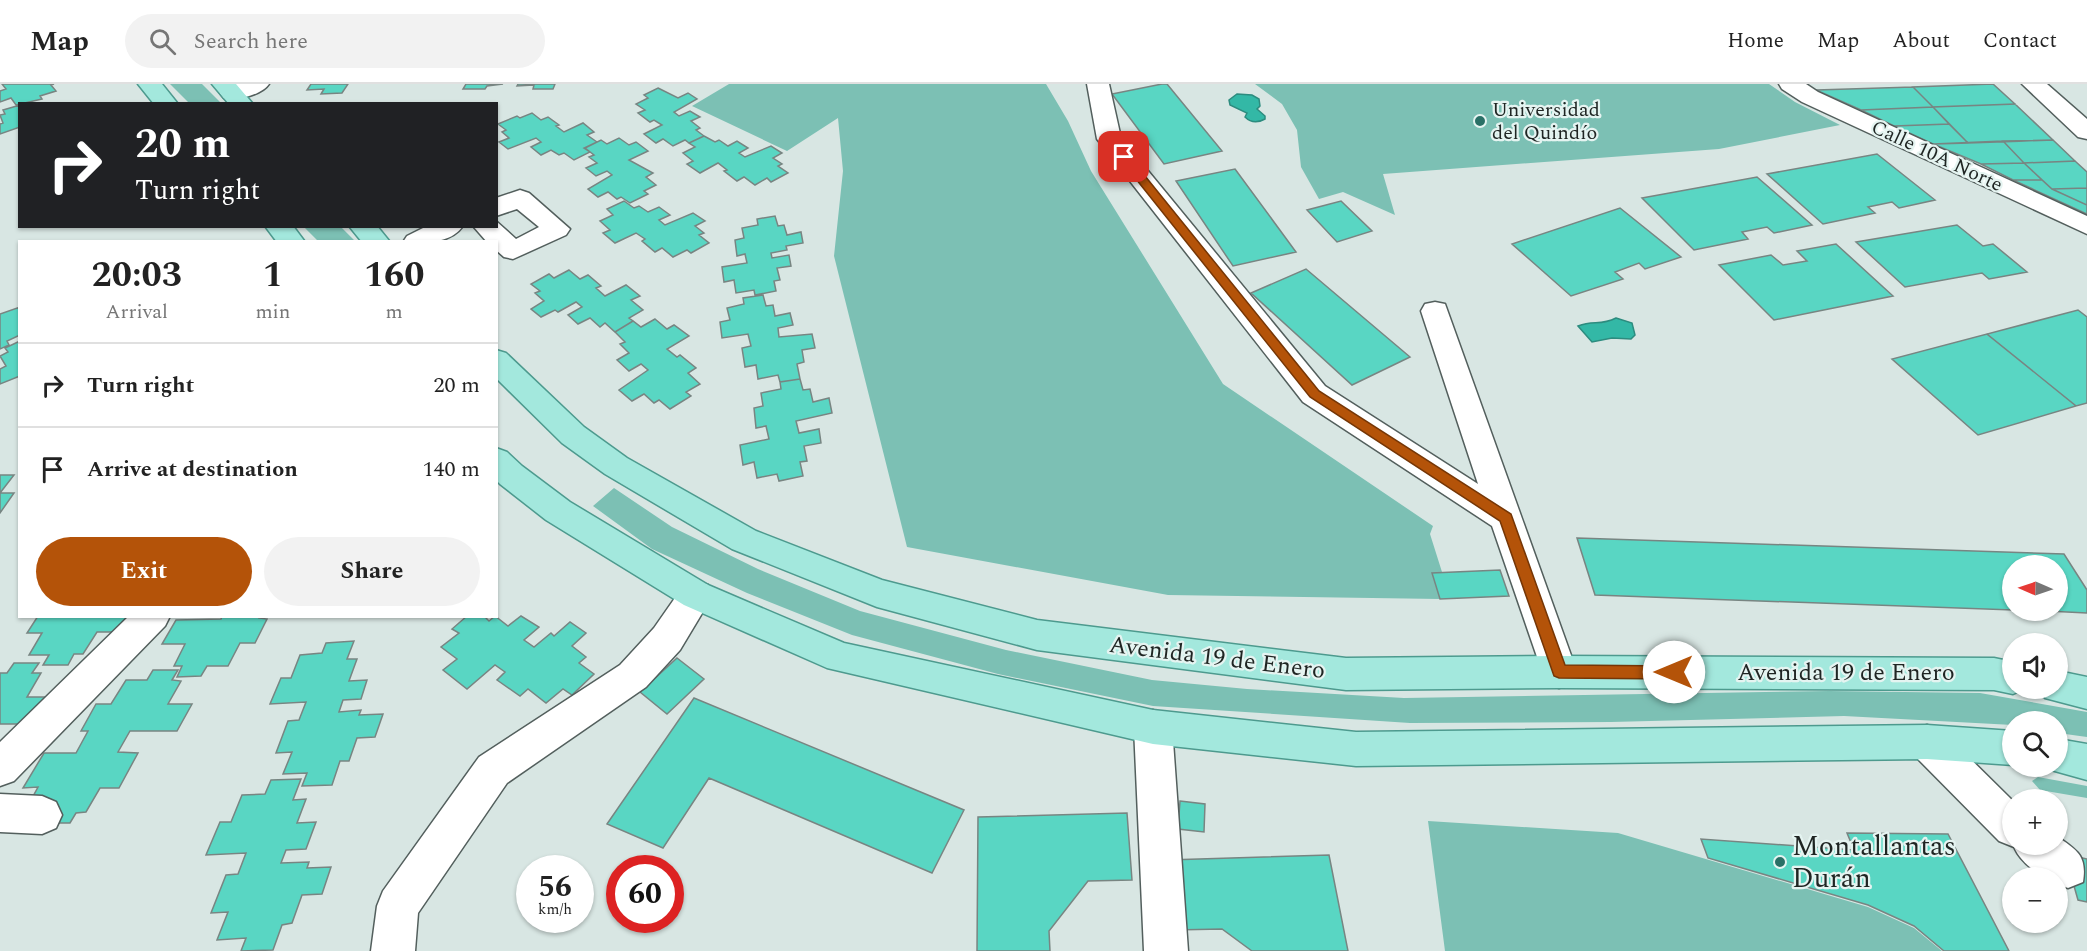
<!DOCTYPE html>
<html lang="en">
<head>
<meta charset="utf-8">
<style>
	:root { --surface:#fff; --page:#f2f2f2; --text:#222; --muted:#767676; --line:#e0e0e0; --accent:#b45309 }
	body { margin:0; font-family:Spectral,serif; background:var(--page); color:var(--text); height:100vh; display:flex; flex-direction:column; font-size:22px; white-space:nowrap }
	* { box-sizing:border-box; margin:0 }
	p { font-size:20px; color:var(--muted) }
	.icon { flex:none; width:33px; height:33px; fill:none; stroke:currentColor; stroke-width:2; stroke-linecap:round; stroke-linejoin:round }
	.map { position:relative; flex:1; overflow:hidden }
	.panel { position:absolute; left:18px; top:156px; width:480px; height:378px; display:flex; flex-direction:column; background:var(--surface); border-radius:0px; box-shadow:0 2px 4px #0004 }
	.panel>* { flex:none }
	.guide { position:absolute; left:18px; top:18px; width:480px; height:126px; border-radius:0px; box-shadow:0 2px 4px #0004; background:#202124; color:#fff; overflow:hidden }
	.needle { width:39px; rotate:272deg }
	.buttons { position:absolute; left:2002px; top:471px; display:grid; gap:12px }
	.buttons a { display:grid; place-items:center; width:66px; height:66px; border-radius:50%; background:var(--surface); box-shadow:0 2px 4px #0004; font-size:30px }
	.speed { position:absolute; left:516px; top:771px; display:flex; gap:12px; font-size:30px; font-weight:700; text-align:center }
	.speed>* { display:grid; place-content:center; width:78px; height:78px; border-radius:50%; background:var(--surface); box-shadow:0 2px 4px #0004; line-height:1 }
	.speed small { font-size:15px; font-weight:400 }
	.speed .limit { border:9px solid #d22; background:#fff; color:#111 }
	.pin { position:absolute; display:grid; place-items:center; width:51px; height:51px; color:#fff; margin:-26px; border-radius:12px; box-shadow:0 3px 9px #0006 }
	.me { position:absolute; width:66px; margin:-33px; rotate:270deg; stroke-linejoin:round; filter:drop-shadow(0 0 4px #0008) }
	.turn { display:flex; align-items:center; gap:21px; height:126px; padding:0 18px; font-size:27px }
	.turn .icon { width:78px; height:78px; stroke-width:2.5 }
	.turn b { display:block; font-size:42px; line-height:51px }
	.eta { display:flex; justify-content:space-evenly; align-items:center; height:102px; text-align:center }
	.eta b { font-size:36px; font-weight:700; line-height:42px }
	.button { display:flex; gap:12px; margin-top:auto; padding:12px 18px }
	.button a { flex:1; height:69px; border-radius:36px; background:var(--accent); color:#fff; font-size:24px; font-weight:700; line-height:69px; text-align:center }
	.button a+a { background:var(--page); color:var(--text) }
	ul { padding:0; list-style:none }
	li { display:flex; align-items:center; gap:18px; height:84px; padding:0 18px; border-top:2px solid var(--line) }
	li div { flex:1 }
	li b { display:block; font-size:22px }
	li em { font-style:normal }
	header { display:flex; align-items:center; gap:36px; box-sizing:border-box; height:84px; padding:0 30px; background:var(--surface); border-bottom:2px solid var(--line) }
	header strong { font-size:28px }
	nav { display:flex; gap:33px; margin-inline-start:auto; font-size:21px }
	.search { width:420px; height:54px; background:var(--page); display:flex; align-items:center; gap:15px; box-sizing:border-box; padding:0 21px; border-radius:33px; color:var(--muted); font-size:22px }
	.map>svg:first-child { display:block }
	.green { fill:#7cc0b4 }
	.water { fill:#33b8a6; stroke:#2d8c7f; stroke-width:1.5 }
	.building { fill:#59d6c3; stroke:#788582; stroke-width:1.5 }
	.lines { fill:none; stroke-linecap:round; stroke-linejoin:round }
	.minor-casing { stroke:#535f5d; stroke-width:3 }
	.major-casing { stroke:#4d9a8e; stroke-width:3 }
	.minor { fill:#fff; fill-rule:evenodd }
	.major { fill:#a3e8dd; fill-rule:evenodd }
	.route { fill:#b45309; stroke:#753606; stroke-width:1.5 }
	.poi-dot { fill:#2a7066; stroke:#e5f4f1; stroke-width:2 }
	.labels { text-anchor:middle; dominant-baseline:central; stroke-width:4.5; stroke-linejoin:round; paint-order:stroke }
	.far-poi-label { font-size:20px; fill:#1f2523; stroke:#e5f4f1; text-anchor:start }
	.far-street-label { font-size:20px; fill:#1f2523; stroke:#e5f4f1 }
	.street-label { font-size:24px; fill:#1f2523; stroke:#e5f4f1 }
	.near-poi-label { font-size:28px; fill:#1f2523; stroke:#e5f4f1; text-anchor:start }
</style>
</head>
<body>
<header>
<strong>Map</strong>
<div class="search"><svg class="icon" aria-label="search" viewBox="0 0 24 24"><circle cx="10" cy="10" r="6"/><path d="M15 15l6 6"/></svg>Search here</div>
<nav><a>Home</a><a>Map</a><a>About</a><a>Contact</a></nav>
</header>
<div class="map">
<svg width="2087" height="867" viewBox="0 0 2087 867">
	<rect width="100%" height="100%" fill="#d8e6e3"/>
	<path class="green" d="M170,0h32l19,19h-32z
		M729,0h317l22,37 23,50 132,213 210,142 -3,8 12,38 -9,2 7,25 -272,-4 -261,-48 -73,-291 9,-85 -5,-53 -51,33 -95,-45z
		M1255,0h514l26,18 45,23 -121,24 -336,25 12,41 -52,-23 -24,7 -18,-32 -4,-37 -15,-26z
		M304,143h37l14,14h-37z
		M614,404l58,39 86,42 102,42 146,39 146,30 95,9 157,9 425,-7 151,2 107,19v25l-29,-4v-11h-45v3l-169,-9 -233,6 -201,1 -257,-17 -155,-32 -146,-39 -105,-42 -95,-44 -59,-43z
		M2038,693l49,9v12l-47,-8 -8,-9z
		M1428,737l190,12 250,74 46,21 28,23h-497z"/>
	<path class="water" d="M1237,10l15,1 7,4 1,7 -3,3 8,7v3c-7,4 -14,4 -20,-2l2,-4 -17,-8 -1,-5z
		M1616,234l16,5 3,12 -4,4 -19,-1 -20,4 -14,-16c16,-6 22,0 38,-8z"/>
	<path class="building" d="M2,0h52l-3,1 5,6 -16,5 2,3 -26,6 -5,-7 -11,4v-11l6,-2z
		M311,0h37l-6,9 -21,1 3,-5 -17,1z
		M466,0h37l-16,2 -2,3h-22z
		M518,0h37l-2,5h-20l1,-4 -17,1z
		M1162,0h5l55,67 -58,13 -52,-70z
		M1993,0l22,20 -82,3 -20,-20z
		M1913,3l20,20 -72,3 -45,-20z
		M658,4l20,10 10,-5 9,6 -23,13 5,4 11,-5 10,6 -9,4 9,7 -4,2 8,6 -15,7 -4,-3 -12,6 -10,-7 -7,4 -12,-9 18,-9 -8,-5 -4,2 -12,-9 7,-3 -9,-6 12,-6 -4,-3z
		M2015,20l38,36 -85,3 -35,-36z
		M20,21v22l-20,7v-10l3,-1 -3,-8 5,-1 -2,-4z
		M1933,23l16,17 -55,2 -33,-16z
		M532,29l9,7 7,-3 11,8 -3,1 8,6 19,-9 11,9 -7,3 10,7 -13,6 6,4 -16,8 -10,-7 -5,2 -8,-5 -10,5 -10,-8 10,-5 -5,-4 -28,11 -9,-7 10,-4 -7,-6 4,-2 -8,-6 19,-8 3,2z
		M1949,40l19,19 -35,1 -39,-18z
		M704,52l11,6 4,-2 9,6 9,-5 11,7 -9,5 6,4 26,-11 11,7 -9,5 9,6 -4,2 10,7 -17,9 -4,-4 -12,7 -11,-8 -7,4 -13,-10 3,-1 -9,-7 -18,10 -13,-9 6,-3 -10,-8 12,-6 -6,-4z
		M619,54l10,7 7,-3 12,9 -19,9 24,13 -7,4 10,8 -12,6 4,3 -18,9 -9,-6 -4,2 -9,-7 -10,5 -10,-8 24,-14 -5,-4 -11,5 -10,-8 11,-5 -8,-6 5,-2 -9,-7 16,-8 6,4z
		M2053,56l22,21 -51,2 -21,-22z
		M2003,57l21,22 -43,1 -48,-20z
		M1877,70l58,46 -36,8 -7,-6 -24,5 7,6 -52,11 -56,-50z
		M2075,77l12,11v16l-35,1 -28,-26z
		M2024,79l18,17h-29l-32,-16z
		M1235,85l61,83 -63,14 -57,-85z
		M1757,93l55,48 -38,8 -7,-6 -25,5 6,7 -54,11 -52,-52z
		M2013,96h29l10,9 35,16v9z
		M2087,104v17l-35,-16z
		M624,117l10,7 5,-2 9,6 11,-5 11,8 -11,5 6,5 28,-12 12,8 -10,5 9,7 -5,2 10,8 -18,10 -4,-3 -14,7 -11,-9 -7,4 -13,-11 3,-2 -9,-6 -21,10 -12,-10 7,-3 -10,-9 13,-6 -6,-6z
		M1341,117l31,30 -35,11 -30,-32z
		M1620,124l61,49 -36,12 -6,-6 -24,9 8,7 -52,17 -59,-52z
		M775,132l3,10 6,-1 3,10 14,-3 2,11 -17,3 1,4 -16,3 1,5 17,-3 2,11 -14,2 3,12 -6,1 2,10 -21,4 -1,-5 -18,3 -2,-13 -10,2 -2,-15 25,-4 -2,-9 -8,2 -2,-16 9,-2 -2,-10 16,-3 -1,-6z
		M1957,141l26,21 10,-2 34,28 -38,7 -7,-6 -77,14 -49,-45z
		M1836,160l57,52 -119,24 -55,-55 52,-10 12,10 24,-4 -10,-10z
		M1306,185l104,88 -58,28 -101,-92z
		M569,186l11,9 8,-4 13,11 -5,2 9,8 21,-11 14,11 -9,4 12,10 -14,8 4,3 -18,11 -10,-9 -5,4 -10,-9 -12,6 -10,-9 14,-8 -6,-5 -18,10 -3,-2 -14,7 -10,-8 13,-8 -9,-8 5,-2 -9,-7 18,-10 5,4z
		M763,211l3,11 7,-1 2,11 15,-3 3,12 -15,3 1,9 33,-3 3,14 -13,2 2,12 -7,2 3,15 -20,3 -2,-7 -20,4 -2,-14 -11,2 -3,-19 9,-2 -3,-12 -26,4 -2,-16 10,-2 -3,-12 17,-4 -1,-6z
		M20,223v28l-13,6 2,4 -9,4v-35z
		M2078,226l9,7v86l-11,3 -89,-72z
		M655,235l12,10 7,-4 15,11 -22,13 10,8 3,-2 16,13 -8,5 12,11 -14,8 5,4 -21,13 -11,-9 -5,3 -10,-9 -12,7 -13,-11 29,-20 -7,-6 -12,7 -12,-11 12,-7 -9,-9 5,-2 -10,-10 18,-11 8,6z
		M1987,250l89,72 -98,29 -86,-76z
		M20,257v35l-20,8v-15l6,-3 -6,-10 8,-4 -3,-4z
		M800,295l3,11 7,-1 3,13 16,-4 3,15 -36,8 3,12 20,-4 2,14 -17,3 3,15 -7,1 3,14 -24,5 -2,-7 -20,4 -3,-16 -11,3 -3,-20 29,-6 -3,-13 -10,2 -2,-20 9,-2 -2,-13 20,-4 -1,-7z
		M0,391h14l-14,18h14l-14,20z
		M1577,454l487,16 23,36v23l-59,-3h30v-44h-45v44l-418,-15z
		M1500,486l9,26 -69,3 -8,-26z
		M38,532h90l-9,16h-22l-14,22h-9l-6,11h-25l6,-10h-20l13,-22h-15z
		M222,532h38l-1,2 8,1 -12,24h-15l-12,23h-21l-6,10 -24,1 5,-11h-8l11,-22h-23l14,-24 45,-1z
		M467,532h17l5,5 6,-5 13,10 13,-10 18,11 -15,13 10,7 17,-14 3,3 16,-14 16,11 -14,13 14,11 -7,6 15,11 -22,21 -9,-6 -17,14 -18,-14 -8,7 -23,-16 8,-8 -10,-7 -28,24 -24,-19 14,-11 -16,-12 18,-14 -7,-4z
		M354,557l-7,18h10l-8,22 18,-1 -6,19 -18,1 -4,12 22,-2 -2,5 24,-1 -8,23 -18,1 -8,23h-9l-8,24 -30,1 5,-13 -24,1 9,-22 -16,1 12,-32 11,-1 7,-18 -36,2 11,-26h10l9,-23 22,-2 4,-10z
		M677,574l27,21 -37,35 -27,-22z
		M14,579h25l-7,10h9l-14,24h22l-16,27h-33v-51h7z
		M153,586h25l-6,10 9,1 -13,23h24l-15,27h-47l-12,21 20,1 -19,35h-19l-14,24 -10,1 -6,10h-27l-19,-10 14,-26 -15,1 21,-35h32l12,-22h-7l15,-27h15l15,-24h21z
		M694,614l270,112 -32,63 -223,-95 -46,70 -56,-24z
		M301,695l-8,21 13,-1 -9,24 19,-1 -10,27 -20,1 -5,13 28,-1 -2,6 24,-1 -9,27 -20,1 -10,28 -10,2 -9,25 -32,1 5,-13 -29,2 11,-28 -17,1 15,-38 12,-1 8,-21 -40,2 14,-33h11l11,-27 23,-1 6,-14z
		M1180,717l25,3 -1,28 -26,-3z
		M1127,729l5,67 -44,1 -39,50 1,20h-73l1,-134z
		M1847,749l101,1 61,117h-65l-30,-25 -46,-21 -160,-47 -7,-19 153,11z
		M2065,770l22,5v43l-9,-2z
		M1329,771l19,96h-96l-30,-22 -48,1 -7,-70z"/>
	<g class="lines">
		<g class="minor-casing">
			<path id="minor" d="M236,0h33c-7,11 -33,17 -45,14l-4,-5 4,-5z
				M1087,0h22l12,54 204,248 153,98 -57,-173 4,-7 10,-2 10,2 132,368 -5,11 -13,5 -13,-5 -54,-157 -189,-124 -206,-263z
				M1779,0h27l12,8 269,124v18l-285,-132 -20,-13z
				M2022,0h25l40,35v20l-9,-2z
				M520,106l9,3 41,36 -4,6 -53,24 -9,-2 -8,-7v-8h-9l-14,-16h23v-5l20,18 23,-12 -22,-18 -21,7v-18z
				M427,142h36c-13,19 -40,16 -60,16l4,-6z
				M696,497l12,4 5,10 -33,55 -34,37 -139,96 -89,130 -3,38h-44l6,-45 6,-15 96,-134 141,-92 34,-37 30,-43z
				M129,532h41l-5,10 -151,155 -14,5v-44z
				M1153,626l13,5 6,12 16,224h-44l-10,-224 6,-12z
				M1927,641l14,5 72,71v43h45v-7c20,14 29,19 25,45l-15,6 -10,-4v-6c-18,0 -37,-15 -44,-31l-15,-6 -86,-87 -5,-12 5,-12z
				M0,710l42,2 14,6 6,13 -6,13 -14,6 -42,-2z"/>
		</g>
		<g class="major-casing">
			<path id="major" d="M138,0h24l16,20h-24z
				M212,0h24l17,20h-24z
				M265,142h28l12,16h-28z
				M349,142h28l13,16h-28z
				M496,266l10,3 78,74 43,31 129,73 126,49 155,40 309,38 213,-2 435,2 19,4v26h13l-13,6 -19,-4 -435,-2 -213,2 -309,-40 -160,-43 -145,-58 -127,-75 -43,-31 -66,-65z
				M496,364l11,4 15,14 48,36 138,83 136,58 309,67 203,22 571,-7 86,6v34l-86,-6 -571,7 -203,-22 -326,-76 -143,-63 -138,-85 -46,-36 -4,-4z
				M2058,587l29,6v32l-42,-11 -5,-10h18z
				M2058,655l29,5v36l-43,-12v-2h14z"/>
		</g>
		<use href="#minor" class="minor"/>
		<use href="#major" class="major"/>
	</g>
	<path class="route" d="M1124,70l4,1 191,236 192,123 54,151 109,1 5,2 2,4 -2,5 -5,2 -115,-1 -5,-2 -54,-155 -190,-124 -190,-238v-4z"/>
	<g class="poi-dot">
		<circle cx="1480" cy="37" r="6"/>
		<circle cx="1780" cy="778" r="6"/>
	</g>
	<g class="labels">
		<g class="far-poi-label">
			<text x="1492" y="26">Universidad<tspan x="1492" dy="23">del Quindío</tspan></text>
		</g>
		<g class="far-street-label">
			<text transform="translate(1937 72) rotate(25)">Calle 10A Norte</text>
		</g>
		<g class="street-label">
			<text transform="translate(1217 574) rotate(7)">Avenida 19 de Enero</text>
			<text x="1846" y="589">Avenida 19 de Enero</text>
		</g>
		<g class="near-poi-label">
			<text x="1792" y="762">Montallantas<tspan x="1792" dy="32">Durán</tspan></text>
		</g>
	</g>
</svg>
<div class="buttons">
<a><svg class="needle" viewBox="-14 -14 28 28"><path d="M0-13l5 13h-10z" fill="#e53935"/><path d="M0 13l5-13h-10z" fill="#767676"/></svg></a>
<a><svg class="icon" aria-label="sound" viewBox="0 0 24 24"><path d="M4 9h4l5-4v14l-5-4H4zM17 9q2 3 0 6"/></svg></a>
<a><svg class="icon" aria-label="search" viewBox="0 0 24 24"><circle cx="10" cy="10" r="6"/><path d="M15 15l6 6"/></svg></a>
<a>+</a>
<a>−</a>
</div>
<div class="speed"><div>56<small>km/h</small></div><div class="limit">60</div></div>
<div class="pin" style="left:1124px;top:73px;background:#d93025"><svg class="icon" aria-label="arrive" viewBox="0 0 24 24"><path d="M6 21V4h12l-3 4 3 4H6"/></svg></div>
<svg class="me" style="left:1674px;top:588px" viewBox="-20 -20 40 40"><circle r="19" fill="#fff"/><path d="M0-13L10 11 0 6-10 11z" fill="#b45309"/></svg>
<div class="guide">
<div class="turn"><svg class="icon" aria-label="right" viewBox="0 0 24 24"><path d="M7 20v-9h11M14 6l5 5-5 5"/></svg><div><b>20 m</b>Turn right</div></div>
</div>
<section class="panel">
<div class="eta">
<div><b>20:03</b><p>Arrival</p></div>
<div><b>1</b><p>min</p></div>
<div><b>160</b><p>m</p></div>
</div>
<ul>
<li><svg class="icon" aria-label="right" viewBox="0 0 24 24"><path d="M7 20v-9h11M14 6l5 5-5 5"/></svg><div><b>Turn right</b></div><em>20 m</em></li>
<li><svg class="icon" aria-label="arrive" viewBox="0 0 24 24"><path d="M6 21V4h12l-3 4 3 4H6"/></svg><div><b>Arrive at destination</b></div><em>140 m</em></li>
</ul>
<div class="button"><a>Exit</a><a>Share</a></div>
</section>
</div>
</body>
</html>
